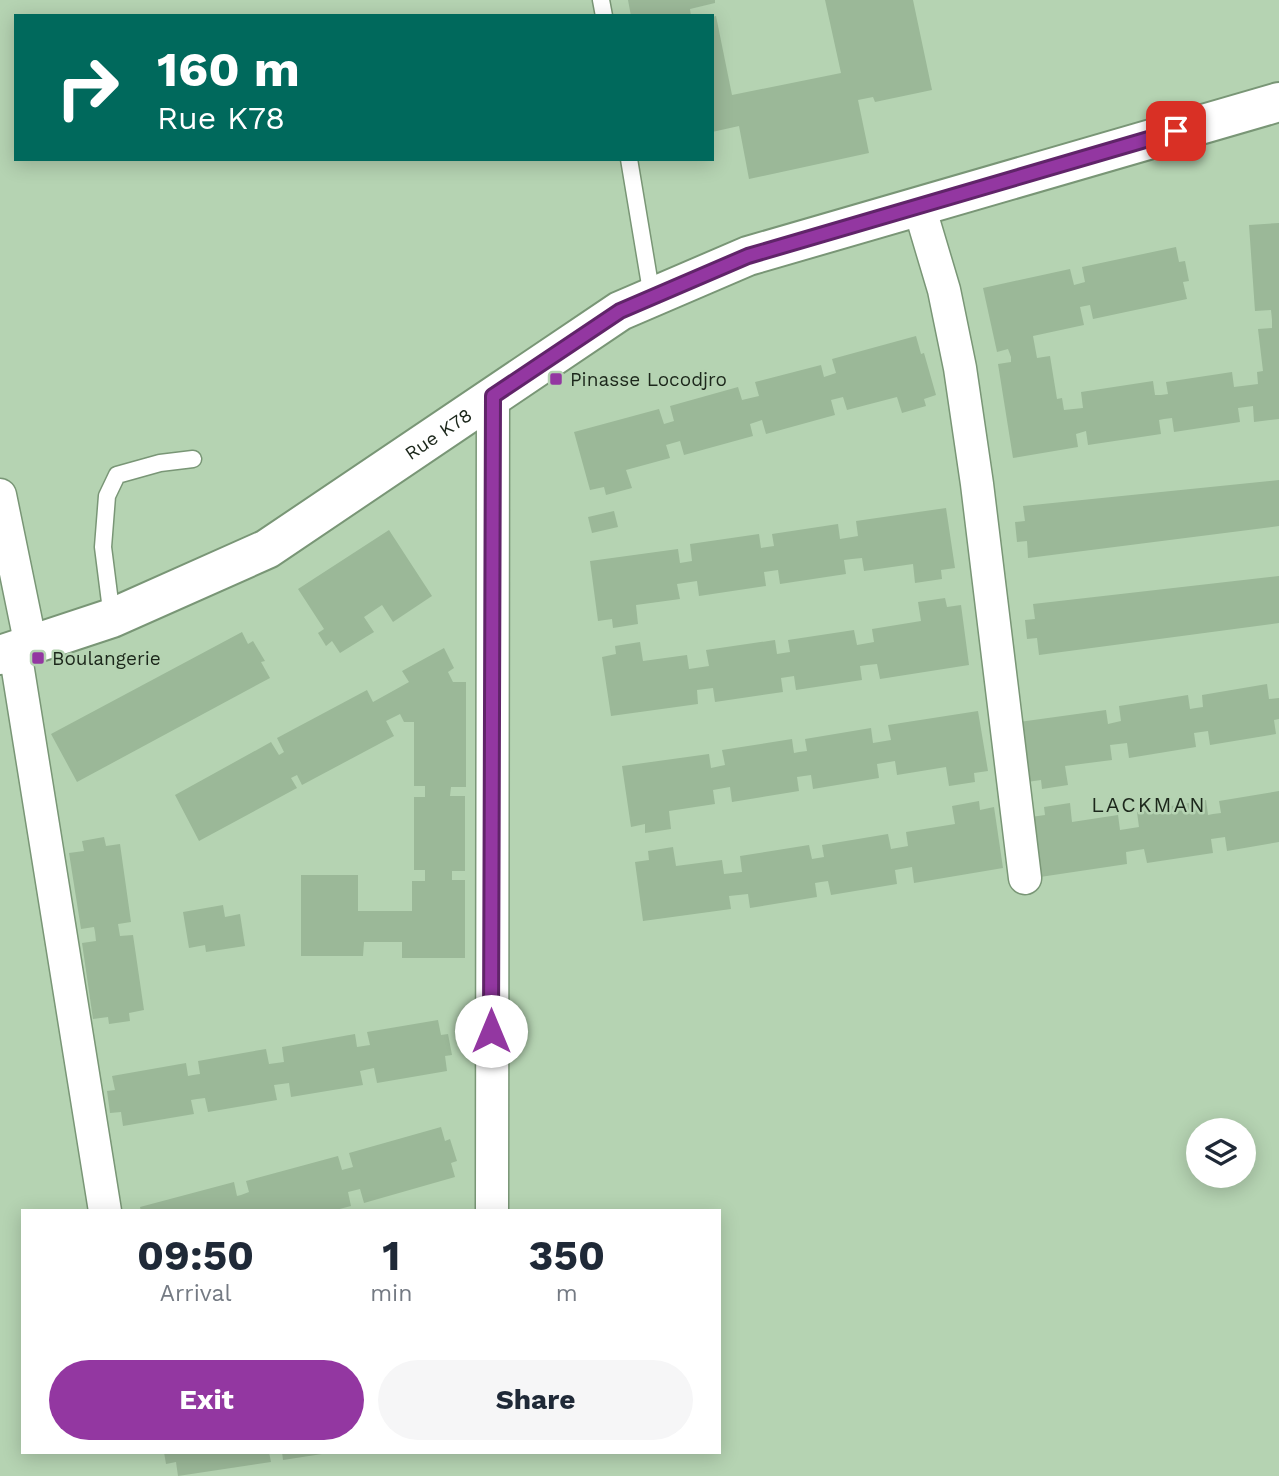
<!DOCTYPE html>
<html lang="en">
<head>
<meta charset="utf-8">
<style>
	:root { --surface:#fff; --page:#f6f6f7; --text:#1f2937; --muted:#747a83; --accent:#9337a1 }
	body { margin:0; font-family:"Work Sans",sans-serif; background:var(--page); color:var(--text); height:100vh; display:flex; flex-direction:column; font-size:26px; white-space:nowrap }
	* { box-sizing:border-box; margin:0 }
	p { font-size:23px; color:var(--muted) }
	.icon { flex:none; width:38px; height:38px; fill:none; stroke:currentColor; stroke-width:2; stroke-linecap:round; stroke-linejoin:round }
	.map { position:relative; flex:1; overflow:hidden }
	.drawer { position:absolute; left:21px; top:1209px; width:700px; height:245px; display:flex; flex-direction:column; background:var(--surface); border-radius:0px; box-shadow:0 4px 18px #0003 }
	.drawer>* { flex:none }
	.banner { position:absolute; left:14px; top:14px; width:700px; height:147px; border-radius:0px; box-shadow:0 4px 18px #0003; background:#00695c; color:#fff; overflow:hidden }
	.fabs { position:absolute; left:1186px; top:1118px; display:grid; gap:14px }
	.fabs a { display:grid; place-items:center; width:70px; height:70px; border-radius:50%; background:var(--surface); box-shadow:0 4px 18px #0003; font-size:35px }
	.pin { position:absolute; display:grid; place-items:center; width:60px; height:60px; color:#fff; margin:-30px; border-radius:14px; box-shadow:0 4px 10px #0006 }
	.me { position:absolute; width:77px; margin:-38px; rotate:0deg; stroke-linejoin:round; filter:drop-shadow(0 0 5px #0008) }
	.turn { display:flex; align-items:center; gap:24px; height:147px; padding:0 28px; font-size:32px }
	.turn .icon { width:91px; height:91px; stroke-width:2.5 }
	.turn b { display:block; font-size:49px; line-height:60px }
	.eta { display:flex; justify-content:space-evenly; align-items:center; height:119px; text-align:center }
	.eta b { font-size:42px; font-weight:700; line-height:49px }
	.action { display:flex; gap:14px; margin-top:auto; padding:14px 28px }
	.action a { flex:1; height:80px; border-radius:42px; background:var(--accent); color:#fff; font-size:28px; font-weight:700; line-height:80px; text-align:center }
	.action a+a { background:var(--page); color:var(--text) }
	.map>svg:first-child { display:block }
	.building { fill:#9bb898 }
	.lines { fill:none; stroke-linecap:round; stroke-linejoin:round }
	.service-casing { stroke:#799676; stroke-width:19 }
	.minor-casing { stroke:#799676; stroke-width:35 }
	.tertiary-casing { stroke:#799676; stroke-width:42 }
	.service { stroke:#fff; stroke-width:16 }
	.minor { stroke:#fff; stroke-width:32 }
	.tertiary { stroke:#fff; stroke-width:38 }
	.route-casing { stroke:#602469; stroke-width:18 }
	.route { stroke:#9337a1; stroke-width:12 }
	.poi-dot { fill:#9337a1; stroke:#b5d3b2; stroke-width:2.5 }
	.labels { text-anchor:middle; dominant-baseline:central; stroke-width:5; stroke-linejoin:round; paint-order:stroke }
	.poi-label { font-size:19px; fill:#1c271b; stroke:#b5d3b2; text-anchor:start }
	.street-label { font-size:19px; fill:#1c271b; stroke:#b5d3b2 }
	.neighbourhood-label { font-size:21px; letter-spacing:2px; fill:#1c271b; stroke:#b5d3b2 }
</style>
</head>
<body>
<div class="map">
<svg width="1279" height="1476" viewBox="0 0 1279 1476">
	<rect width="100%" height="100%" fill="#b5d3b2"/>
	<path class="building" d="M628,0h87v3l-25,6 1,7h-60z
		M825,0h88l19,90 -57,12 -2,-5 -15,3 11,53 -120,26 -10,-53 -27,6v-115l4,-1 16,79 109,-22z
		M1279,223v196l-25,3 -1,-16 -15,2 2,14 -66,10 -2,-14 -8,1 -5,1 2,14 -73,11 -2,-14 -10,3 2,13 -65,11 -15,-94 13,-2v-5l-3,-8 -11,3 -14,-64 87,-19 4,16 11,-3 -3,-15 94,-20 3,15 6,-1 4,20 -6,1 4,17 -94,20 -3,-14 -10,2 4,18 -51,11 4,22 13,-2 7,43 5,-1 2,12 19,-2 -2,-16 72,-11 2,14h6l7,-1 -2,-12 66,-10 2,15 24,-3 -1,-12 6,-1 -5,-42 14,-1v-8l-1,-10 -16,1 -6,-86z
		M916,336l5,18 3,-1 12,42 -12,4 2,7 -24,7 -5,-16 -50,13 -4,-13 -12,3 4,15 -69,19 -4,-14 -12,4 3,12 -69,19 -4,-14 -14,4 4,13 -44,12 6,18 -26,7 -2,-8 -14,3 -16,-58 85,-23 5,15 10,-3 -4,-15 68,-19 4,13 17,-4 -4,-14 66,-17 3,12 12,-4 -4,-14z
		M1279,480v46l-251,32 -1,-17 -10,1 -2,-20 10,-1 -2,-15z
		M946,508l9,60 -14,2 1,9 -27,4 -2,-19 -49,7 -2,-13 -10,1 -8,1 2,14 -66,10 -2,-14 -14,2 2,14 -67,10 -2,-15 -20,3 3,15 -44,6 2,19 -25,4 -1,-9 -14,2 -8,-60 88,-12 2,14 12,-2 -2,-17 69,-10 2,14 13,-2 -2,-12 66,-10 2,15 18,-3 -2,-15z
		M614,511l4,16 -26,6 -4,-16z
		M389,530l43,66 -39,26 -11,-17 -18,12 10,15 -34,21 -8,-12 -6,5 -8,-13 6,-4 -26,-40z
		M1279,576v47l-240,32 -2,-17 -10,1 -2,-19 10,-1 -2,-15z
		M945,598l2,9 14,-2 8,60 -89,14 -3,-15 -10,1 -7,1 2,14 -66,10 -2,-14 -13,2 2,14 -68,10 -2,-14 -16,2 1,14 -87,12 -9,-59 14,-3 -1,-8 25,-4 3,19 44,-6 2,14 20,-3 -3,-16 69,-10 2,14 13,-2 -2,-12 66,-10 3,15 17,-3 -2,-13 49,-8 -3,-19z
		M242,632l6,12 5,-3 12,20 -4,1 9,16 -193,104 -26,-48z
		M444,648l10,20 -6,4 5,10h13v105h-15l-1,9h15v75h-13v9h13v78h-63v-16h-38l-1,14h-62v-81h57v36h54v-30h13v-11h-11v-73h11v-11h-11v-64h-10l-4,-8 -14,7 8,15 -92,49 -5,-10 -6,3 6,10 -98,53 -24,-46 96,-53 8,13 5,-3 -7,-14 90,-48 6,12 36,-20 -7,-11z
		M1267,684l2,15 10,-1v21l-5,1 2,14 -66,11 -2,-14 -14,2 2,14 -67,11 -2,-15 -17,2 2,15 -47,6 3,19 -26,4 -1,-9 -14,2 -8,-60 87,-12 2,14 13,-3 -2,-15 69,-11 2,14 6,-1 7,-1 -1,-12z
		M978,711l10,60 -14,2 1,9 -26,4 -3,-19 -49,8 -2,-14 -18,3 2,14 -66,11 -2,-14 -14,2 2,14 -67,11 -2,-15 -17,3 2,14 -46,7 2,18 -26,4v-9l-14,3 -9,-61 87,-12 2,14 14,-3 -3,-15 70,-11 2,14 5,-1 8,-1 -2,-12 66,-11 2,15 18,-3 -3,-15z
		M1279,791v51l-52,9 -2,-14 -14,2 2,14 -66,10 -3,-14 -18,3 1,12 -87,13 -9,-60 14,-2 -1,-8 26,-4 2,19 46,-7 2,15 19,-3 -2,-15 69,-12 2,15 5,-1 8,-1 -2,-12z
		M979,801l1,9 14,-3 9,61 -89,15 -2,-16 -17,3 2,14 -66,11 -3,-14 -7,1 -6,1 2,14 -67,11 -2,-14 -19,2 2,13 -88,12 -8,-59 14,-2 -1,-9 25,-4 3,19 46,-6 2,14 18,-2 -2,-16 69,-11 3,14 12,-2 -2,-12 66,-11 3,15 17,-3 -2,-14 49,-8 -3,-18z
		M104,837l2,9 14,-2 11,78 -13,2 2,12 13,-1 11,75 -15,3 1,8 -21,3 -1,-7 -15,2 -11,-76 14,-2 -1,-9 -1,-5 -13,2 -12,-76 15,-2 -2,-10z
		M223,905l2,12 15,-3 5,32 -39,6 -1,-7 -16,3 -6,-36z
		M438,1020l3,15 7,-1 4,21 -7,1 2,15 -70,12 -3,-15 -14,3 3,14 -72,12 -2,-14 -15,2 3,15 -69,12 -3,-14 -8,1 -6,1 3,14 -71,12 -2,-14 -11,1 -3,-22 8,-1 -3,-14 74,-13 2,13 5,-1 7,-1 -2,-13 68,-12 3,15 15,-2 -2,-15 73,-13 2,13 13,-2 -3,-13z
		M441,1127l4,14 5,-2 7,22 -6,2 4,14 -91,26 -4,-14 -12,3 3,14 -19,5h-191l-1,-4 94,-25 3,14 4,-1 8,-3 -3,-11 92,-25 4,14 11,-3 -4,-14z
		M164,1452h105l2,10 -93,14 -2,-14 -10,2z
		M282,1452h40v2l-39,6z"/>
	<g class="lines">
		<g class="service-casing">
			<path id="service" d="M601,0l3,16
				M629,159l23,138
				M112,618l-9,-71 4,-51 10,-21 43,-12 33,-4"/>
		</g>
		<g class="minor-casing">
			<path id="minor" d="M919,206l25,84 16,78 17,116 48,394
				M0,495l31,151
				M15,651l90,560
				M492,1211l1,-816"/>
		</g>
		<g class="tertiary-casing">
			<g id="tertiary">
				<path id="s1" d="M0,655l112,-37 155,-69 353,-238 128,-55 531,-154"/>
			</g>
		</g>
		<use href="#service" class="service"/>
		<use href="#minor" class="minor"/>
		<use href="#tertiary" class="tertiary"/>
	</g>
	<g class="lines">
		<g class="route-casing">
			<path id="route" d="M491,1031l2,-635 127,-85 128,-55 428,-125"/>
		</g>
		<use href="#route" class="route"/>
	</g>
	<g class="poi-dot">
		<rect x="549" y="372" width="14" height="14" rx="3.5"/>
		<rect x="31" y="651" width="14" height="14" rx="3.5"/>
	</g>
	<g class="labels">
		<g class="poi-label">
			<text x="570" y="379">Pinasse Locodjro</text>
			<text x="52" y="658">Boulangerie</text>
		</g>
		<g class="street-label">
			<text stroke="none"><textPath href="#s1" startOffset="494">Rue K78</textPath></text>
		</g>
		<g class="neighbourhood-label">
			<text x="1149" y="804">LACKMAN</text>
		</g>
	</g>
</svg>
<div class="fabs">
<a><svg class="icon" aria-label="layers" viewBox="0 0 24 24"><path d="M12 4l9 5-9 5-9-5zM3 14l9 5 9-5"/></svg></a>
</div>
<div class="pin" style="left:1176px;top:131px;background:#d93025"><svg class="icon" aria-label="arrive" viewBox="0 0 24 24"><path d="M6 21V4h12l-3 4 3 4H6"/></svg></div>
<svg class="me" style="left:491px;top:1031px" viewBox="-20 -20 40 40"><circle r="19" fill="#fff"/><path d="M0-13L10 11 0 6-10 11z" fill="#9337a1"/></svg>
<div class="banner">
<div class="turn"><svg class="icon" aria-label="right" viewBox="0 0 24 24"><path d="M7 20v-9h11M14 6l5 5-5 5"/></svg><div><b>160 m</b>Rue K78</div></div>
</div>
<section class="drawer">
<div class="eta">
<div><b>09:50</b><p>Arrival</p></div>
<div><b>1</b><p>min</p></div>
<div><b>350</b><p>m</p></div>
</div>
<div class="action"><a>Exit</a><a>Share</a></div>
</section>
</div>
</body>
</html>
